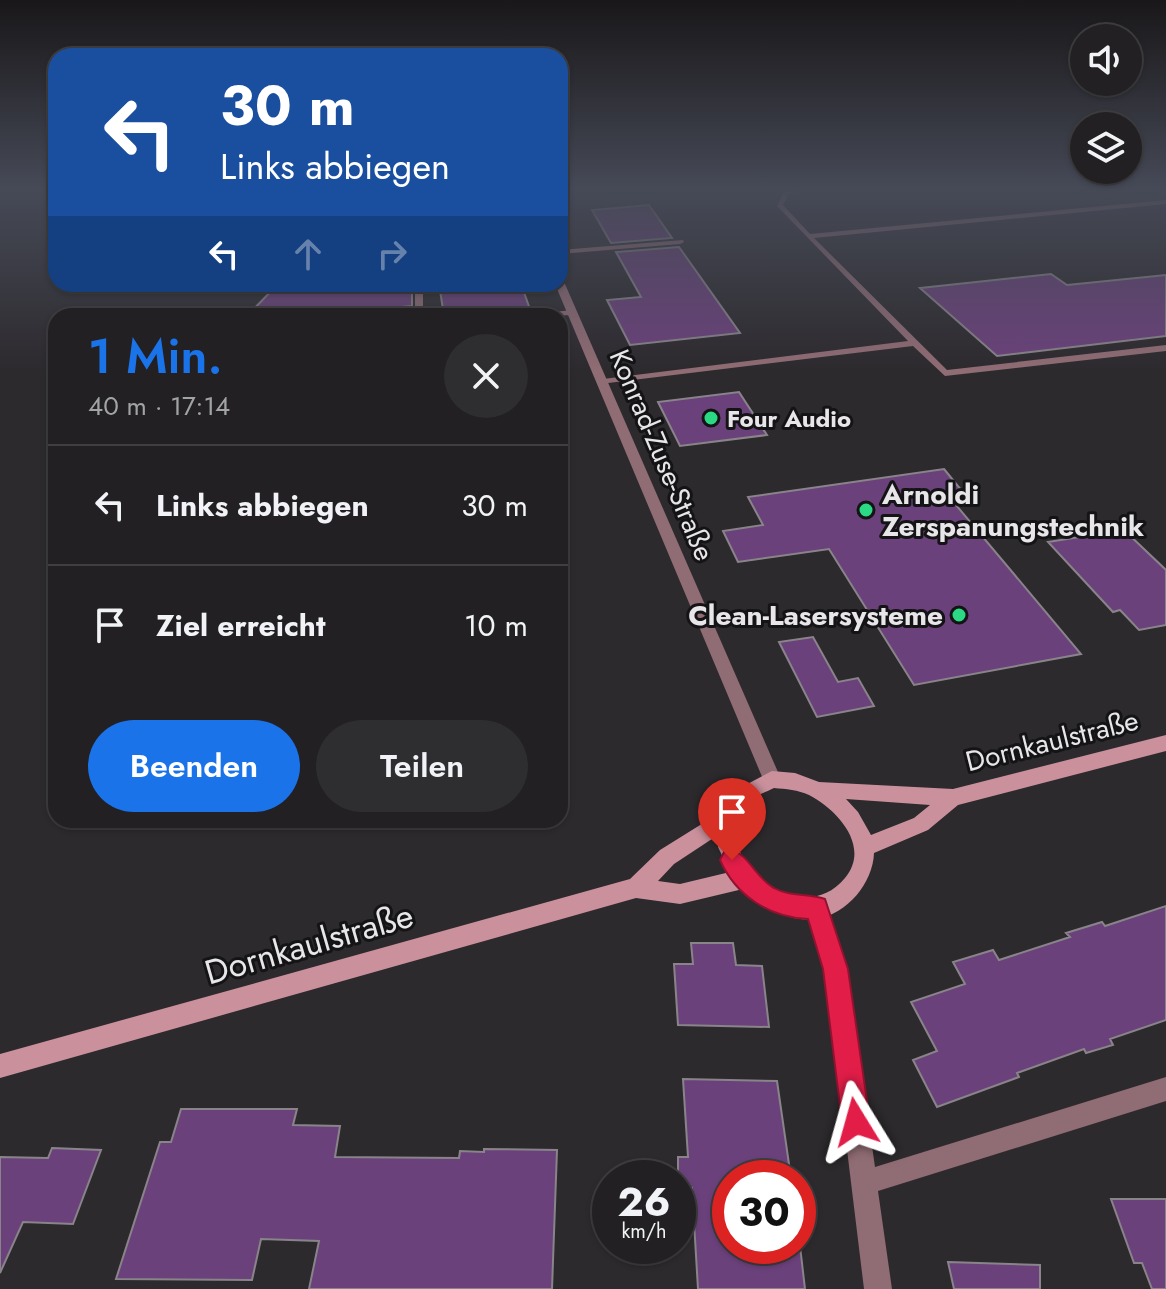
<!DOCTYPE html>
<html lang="de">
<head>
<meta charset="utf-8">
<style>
	:root { --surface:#222022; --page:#2e2d2f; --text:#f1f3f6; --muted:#a2a3a5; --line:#3f3e40; --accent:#1a73e8 }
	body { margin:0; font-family:Jost,sans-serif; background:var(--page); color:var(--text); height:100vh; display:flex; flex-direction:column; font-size:30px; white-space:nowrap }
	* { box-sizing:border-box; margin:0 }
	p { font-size:26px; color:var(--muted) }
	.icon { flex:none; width:44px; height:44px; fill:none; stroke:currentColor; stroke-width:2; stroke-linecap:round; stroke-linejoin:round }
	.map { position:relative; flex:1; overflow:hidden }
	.drawer { position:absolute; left:48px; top:308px; width:520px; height:520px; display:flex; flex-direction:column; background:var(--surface); border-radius:24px; box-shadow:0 2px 6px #0004,0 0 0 2px var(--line) }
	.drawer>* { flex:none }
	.top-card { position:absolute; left:48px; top:48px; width:520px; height:244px; border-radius:24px; box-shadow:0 2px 6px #0004,0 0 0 2px var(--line); background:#1a4fa0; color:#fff; overflow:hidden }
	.tools { position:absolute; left:1070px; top:24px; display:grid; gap:16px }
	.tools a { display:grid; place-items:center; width:72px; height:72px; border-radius:50%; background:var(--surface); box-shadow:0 2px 6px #0004,0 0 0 2px var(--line); font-size:40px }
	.speed { position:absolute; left:592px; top:1160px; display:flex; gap:16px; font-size:40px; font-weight:700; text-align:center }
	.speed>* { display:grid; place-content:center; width:104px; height:104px; border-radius:50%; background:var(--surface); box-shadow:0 2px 6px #0004,0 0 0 2px var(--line); line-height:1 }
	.speed small { font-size:20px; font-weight:400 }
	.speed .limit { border:12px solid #d22; background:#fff; color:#111 }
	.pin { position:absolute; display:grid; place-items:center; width:68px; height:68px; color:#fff; margin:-82px -34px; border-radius:50% 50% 50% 0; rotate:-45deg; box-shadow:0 0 8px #0007 }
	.pin .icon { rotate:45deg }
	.me { position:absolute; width:88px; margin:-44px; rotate:352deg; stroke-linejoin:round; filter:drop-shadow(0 0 6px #0008) }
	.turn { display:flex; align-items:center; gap:28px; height:168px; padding:0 40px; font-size:36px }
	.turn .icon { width:104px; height:104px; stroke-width:2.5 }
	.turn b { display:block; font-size:56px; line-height:68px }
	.lanes { display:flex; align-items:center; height:76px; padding:0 40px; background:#0003; justify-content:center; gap:40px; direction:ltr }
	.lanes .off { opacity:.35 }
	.round { display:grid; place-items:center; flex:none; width:84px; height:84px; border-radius:42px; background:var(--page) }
	.overview { display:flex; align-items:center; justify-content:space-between; height:136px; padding:0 40px }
	h1 { font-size:48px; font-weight:600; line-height:60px; color:var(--accent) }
	.button { display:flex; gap:16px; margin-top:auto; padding:16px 40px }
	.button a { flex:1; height:92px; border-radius:48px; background:var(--accent); color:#fff; font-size:32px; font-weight:600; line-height:92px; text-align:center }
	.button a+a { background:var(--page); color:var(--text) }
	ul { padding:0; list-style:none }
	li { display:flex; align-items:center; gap:24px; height:120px; padding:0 40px; border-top:2px solid var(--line) }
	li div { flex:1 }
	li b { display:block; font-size:30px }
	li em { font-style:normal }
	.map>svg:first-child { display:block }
	.building { fill:#6b417b; stroke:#888489; stroke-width:2 }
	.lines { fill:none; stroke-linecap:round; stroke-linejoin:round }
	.lane { fill:#906c74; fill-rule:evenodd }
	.street { fill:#906c74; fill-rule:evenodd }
	.secondary { fill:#ca919d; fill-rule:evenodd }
	.route { fill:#e11d48; stroke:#92132f; stroke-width:2 }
	.poi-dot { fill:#2bd884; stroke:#141315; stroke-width:3 }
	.labels { text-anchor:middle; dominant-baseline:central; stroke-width:6; stroke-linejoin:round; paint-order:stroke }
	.far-poi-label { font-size:24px; font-weight:bold; fill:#e8e6e9; stroke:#141315; text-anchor:start }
	.street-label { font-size:28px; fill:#e8e6e9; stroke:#141315 }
	.poi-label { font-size:28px; font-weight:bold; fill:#e8e6e9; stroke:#141315; text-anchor:start }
	.near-street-label { font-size:34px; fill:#e8e6e9; stroke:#141315 }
</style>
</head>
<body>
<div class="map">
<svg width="1166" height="1289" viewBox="0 0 1166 1289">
	<rect width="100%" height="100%" fill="#2d2a2e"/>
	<path class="building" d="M649,205l23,33 -61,5 -19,-33z
		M679,247l61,86 -110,12 -23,-45 34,-3 -25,-45z
		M1051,274l16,11 99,-10v61l-169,20 -77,-68z
		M278,284h134v22l-102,10h-63z
		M439,284h82l10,28 -87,4z
		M739,392l28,43 -87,11 -22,-44z
		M944,469l22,27 -10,9 125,149 -167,31 -85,-136 -91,13 -15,-31 40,-6 -15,-28z
		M1124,530l42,40v55l-27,5 -19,-20 -7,2 -65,-70z
		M813,637l25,45 20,-4 16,28 -57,11 -38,-75z
		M1166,906v114l-56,19 3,6 -27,8 -2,-4 -67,24 2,4 -82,30 -24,-47 24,-9 -26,-49 54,-18 -12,-22 40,-12 6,10 71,-23 -4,-4 36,-11 3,4z
		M691,943h42l3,22 26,1 7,61 -91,-2 -4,-61h19z
		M683,1079l94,2 14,97h-61v68h70l5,43h-107l-6,-101 -14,-1v-30h10z
		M181,1109h116l-4,16 47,1 -5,31 124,1 1,-7 24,1v-3l73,1 -5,139h-243l10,-48 -58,-2 -9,41 -136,-1 44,-137h11z
		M52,1148l49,2 -28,74 -50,-2 -23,51v-116l48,1z
		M1111,1199h55v90h-14l-10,-26h-8z
		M948,1262l92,3v24h-86z"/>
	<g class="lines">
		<path class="lane" d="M797,191l-8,3 -6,11 27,29 356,-34v4l-352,34 133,132 219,-25v6l-221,25 -32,-30 -313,38 -2,-2 5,-3 305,-38 -131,-135 7,-14z
			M683,240l1,2 -4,2 -120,10v-4z
			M415,284h8v32h-8z
			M573,310l4,3 -1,2 -37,1 4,-3z"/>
		<path class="street" d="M560,281l5,3 216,495 -2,6 -7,2 -7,-2 -2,-6 -208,-495h5z
			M816,898l7,3 24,68 28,198 291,-90v24l-288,90 14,98h-28l-39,-320 -19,-61 3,-7z"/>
		<path class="secondary" d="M1166,735v16l-208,54 -30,25 -54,23c-1,30 -27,61 -57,66 -27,4 -56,-12 -74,-30l-63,15 -44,-6 -636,180v-24l630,-175 30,-29 61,-38 13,-21 38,-20 23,2 24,9 134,7zM774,788c12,1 24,2 35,7 29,15 62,52 36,83 -49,59 -143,-32 -98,-75 7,-7 19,-11 27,-15zM846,799l84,6 -16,13 -43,17 -13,-23zM718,835v12l12,25 -50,12 -22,-3 16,-17z"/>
	</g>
	<linearGradient id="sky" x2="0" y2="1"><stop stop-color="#191719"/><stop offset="0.51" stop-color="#464a57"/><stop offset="1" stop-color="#464a57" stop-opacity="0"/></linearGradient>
	<rect width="1166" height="371" fill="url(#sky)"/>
	<path class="route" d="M732,849c17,7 25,30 42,39 16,9 34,5 51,11l23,70 22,153 -4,10 -10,4 -10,-4 -4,-10 -19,-153 -15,-50c-39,-2 -72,-23 -88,-59l4,-8z"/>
	<g class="poi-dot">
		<circle cx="711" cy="418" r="8"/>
		<circle cx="866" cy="510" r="8"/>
		<circle cx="959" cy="615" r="8"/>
	</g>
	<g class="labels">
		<g class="far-poi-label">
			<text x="727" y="418">Four Audio</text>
		</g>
		<g class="street-label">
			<text transform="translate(662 455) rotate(67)">Konrad-Zuse-Straße</text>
			<text transform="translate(1052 741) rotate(-14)">Dornkaulstraße</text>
		</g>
		<g class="poi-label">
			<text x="882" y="494">Arnoldi<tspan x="882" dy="32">Zerspanungstechnik</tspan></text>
			<text x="943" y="615" text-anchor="end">Clean-Lasersysteme</text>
		</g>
		<g class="near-street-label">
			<text transform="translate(309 944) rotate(-16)">Dornkaulstraße</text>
		</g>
	</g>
</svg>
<div class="tools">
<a><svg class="icon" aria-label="sound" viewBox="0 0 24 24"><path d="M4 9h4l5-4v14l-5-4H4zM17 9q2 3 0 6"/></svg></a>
<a><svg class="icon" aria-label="layers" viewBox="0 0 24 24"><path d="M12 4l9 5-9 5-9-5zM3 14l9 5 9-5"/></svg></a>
</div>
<div class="speed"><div>26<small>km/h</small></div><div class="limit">30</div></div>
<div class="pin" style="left:732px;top:860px;background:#d93025"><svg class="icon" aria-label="arrive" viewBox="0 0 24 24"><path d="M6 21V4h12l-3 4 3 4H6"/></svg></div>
<svg class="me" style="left:856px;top:1122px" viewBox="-20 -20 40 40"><path d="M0-17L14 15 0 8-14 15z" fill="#e11d48" stroke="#fff" stroke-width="4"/></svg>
<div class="top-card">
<div class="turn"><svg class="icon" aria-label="left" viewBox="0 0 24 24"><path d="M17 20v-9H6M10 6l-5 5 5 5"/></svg><div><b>30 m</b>Links abbiegen</div></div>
<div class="lanes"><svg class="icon" aria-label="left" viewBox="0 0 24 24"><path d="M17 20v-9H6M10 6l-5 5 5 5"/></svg><svg class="icon off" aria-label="ahead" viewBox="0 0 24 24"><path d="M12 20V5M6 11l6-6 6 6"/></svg><svg class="icon off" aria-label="right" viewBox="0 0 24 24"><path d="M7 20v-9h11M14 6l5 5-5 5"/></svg></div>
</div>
<section class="drawer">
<div class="overview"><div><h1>1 Min.</h1><p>40 m · 17:14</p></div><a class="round"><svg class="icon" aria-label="close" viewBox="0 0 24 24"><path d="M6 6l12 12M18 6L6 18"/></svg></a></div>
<ul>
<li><svg class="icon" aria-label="left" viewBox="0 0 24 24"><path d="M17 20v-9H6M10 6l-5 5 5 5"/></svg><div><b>Links abbiegen</b></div><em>30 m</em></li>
<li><svg class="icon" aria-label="arrive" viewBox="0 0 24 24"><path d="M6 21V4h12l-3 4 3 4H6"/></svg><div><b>Ziel erreicht</b></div><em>10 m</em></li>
</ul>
<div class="button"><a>Beenden</a><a>Teilen</a></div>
</section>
</div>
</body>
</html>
